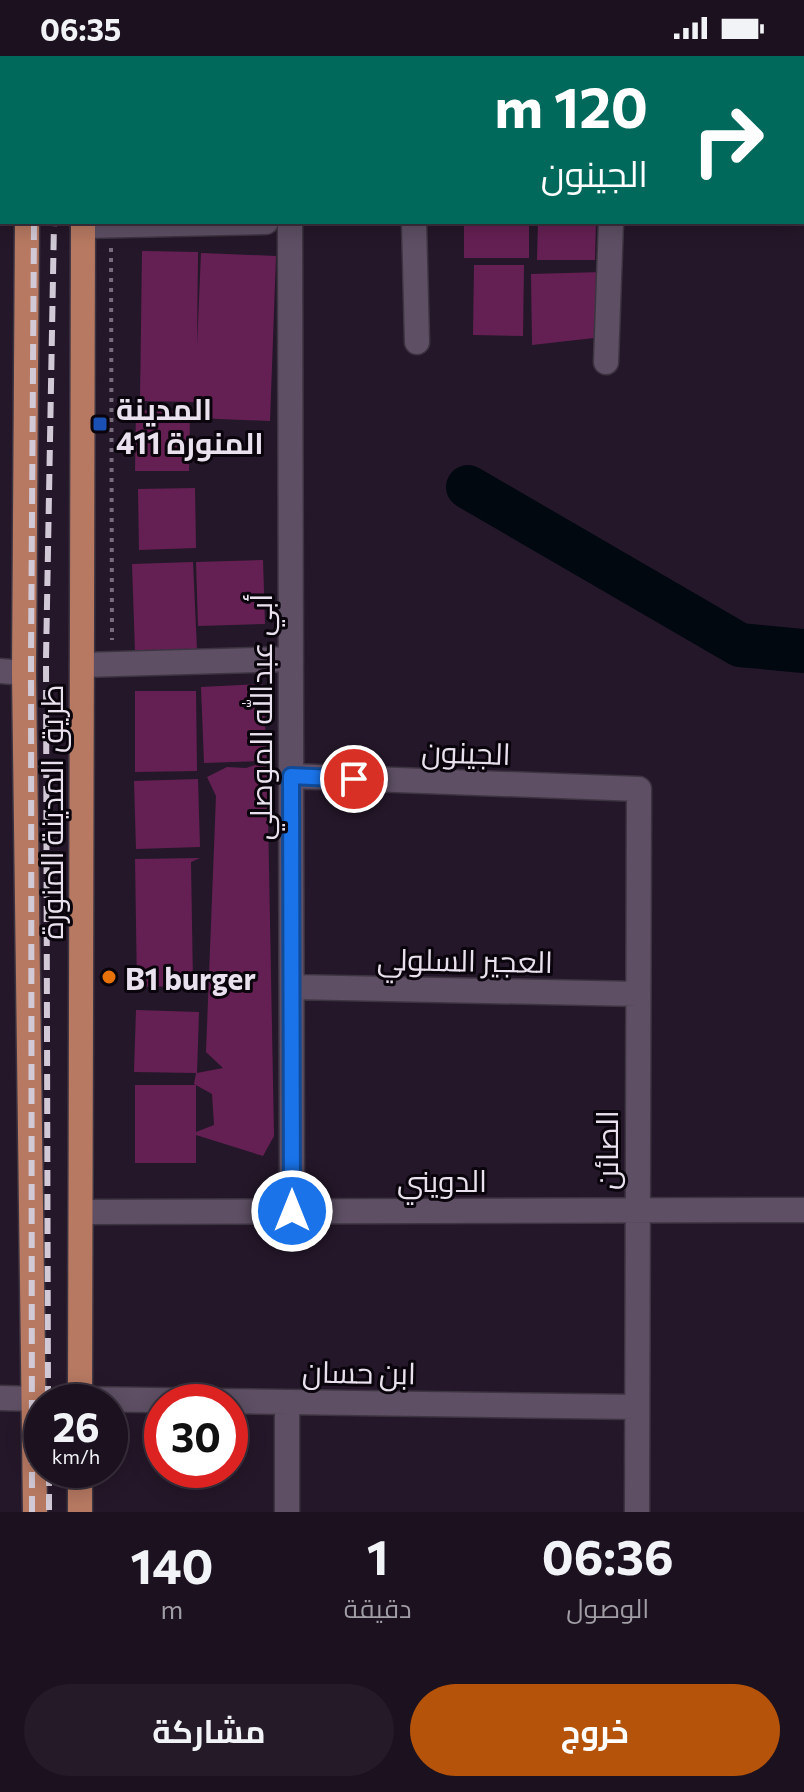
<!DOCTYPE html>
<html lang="ar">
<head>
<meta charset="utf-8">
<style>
	:root { --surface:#1b111f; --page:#241a28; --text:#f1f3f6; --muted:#a09da4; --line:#39313d; --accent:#b45309 }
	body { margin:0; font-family:Commissioner,Cairo,sans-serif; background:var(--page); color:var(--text); direction:rtl; height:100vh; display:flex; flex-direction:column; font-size:30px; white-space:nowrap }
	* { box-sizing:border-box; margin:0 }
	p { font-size:26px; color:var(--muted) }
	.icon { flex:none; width:44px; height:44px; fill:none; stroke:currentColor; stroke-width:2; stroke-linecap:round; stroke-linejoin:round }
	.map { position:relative; height:1456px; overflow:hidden; direction:ltr }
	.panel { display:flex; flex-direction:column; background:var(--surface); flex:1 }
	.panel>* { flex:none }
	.top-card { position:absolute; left:0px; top:0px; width:804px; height:168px; box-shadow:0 4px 20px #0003,0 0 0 2px var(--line); direction:rtl; background:#00695c; color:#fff; overflow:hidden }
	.speed { position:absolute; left:24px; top:1328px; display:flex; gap:16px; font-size:40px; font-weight:700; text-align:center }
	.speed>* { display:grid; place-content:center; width:104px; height:104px; border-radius:50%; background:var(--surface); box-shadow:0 4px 20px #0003,0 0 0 2px var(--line); line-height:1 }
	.speed small { font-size:20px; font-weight:400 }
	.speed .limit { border:12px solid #d22; background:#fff; color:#111 }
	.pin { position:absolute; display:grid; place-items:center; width:68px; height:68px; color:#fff; margin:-34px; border:4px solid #fff; border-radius:50%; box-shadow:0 2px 8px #0007 }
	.me { position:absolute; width:88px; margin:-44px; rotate:0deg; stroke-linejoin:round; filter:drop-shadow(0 0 6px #0008) }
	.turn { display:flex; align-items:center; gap:28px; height:168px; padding:0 24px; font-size:36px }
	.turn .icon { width:104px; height:104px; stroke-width:2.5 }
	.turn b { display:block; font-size:56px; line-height:68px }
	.eta { display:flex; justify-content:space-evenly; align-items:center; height:136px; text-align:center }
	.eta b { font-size:48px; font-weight:700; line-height:56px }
	.action { display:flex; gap:16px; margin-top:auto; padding:16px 24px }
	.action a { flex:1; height:92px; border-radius:48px; background:var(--accent); color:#fff; font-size:32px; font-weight:700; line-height:92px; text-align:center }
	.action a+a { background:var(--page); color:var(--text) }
	.status { display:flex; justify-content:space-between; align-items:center; height:56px; padding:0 40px; background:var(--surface); direction:ltr }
	.status svg { height:22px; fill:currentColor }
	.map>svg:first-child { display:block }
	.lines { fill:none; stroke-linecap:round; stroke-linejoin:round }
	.river { stroke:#01080f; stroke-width:44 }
	.building { fill:#652053 }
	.street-casing { stroke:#3d3441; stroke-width:27 }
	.primary-casing { stroke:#3d3441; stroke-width:27 }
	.path { stroke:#766c7b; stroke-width:4; stroke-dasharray:4 6; stroke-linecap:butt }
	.street { stroke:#5e4f64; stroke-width:24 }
	.primary { stroke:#b77962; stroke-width:24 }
	.rail { stroke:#d2c9d6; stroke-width:6; stroke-dasharray:16 8; stroke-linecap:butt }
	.route-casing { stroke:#114b97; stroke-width:20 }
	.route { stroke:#1a73e8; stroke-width:14 }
	.transit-dot { fill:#1a4fb4; stroke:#0a050c; stroke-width:3 }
	.food-dot { fill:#e8710a; stroke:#0a050c; stroke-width:3 }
	.labels { text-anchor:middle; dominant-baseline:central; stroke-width:6; stroke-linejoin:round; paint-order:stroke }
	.poi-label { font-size:30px; font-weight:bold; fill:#e9e1ed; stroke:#0a050c; text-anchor:start }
	.street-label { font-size:30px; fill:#e9e1ed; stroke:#0a050c }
</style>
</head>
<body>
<div class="status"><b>06:35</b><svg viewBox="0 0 49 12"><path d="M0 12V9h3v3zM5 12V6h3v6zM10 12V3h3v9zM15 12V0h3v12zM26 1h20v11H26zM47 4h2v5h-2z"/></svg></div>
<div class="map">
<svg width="804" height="1456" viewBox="0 0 804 1456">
	<rect width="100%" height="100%" fill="#241729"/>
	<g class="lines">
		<path class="river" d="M468,431l272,158 64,6"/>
	</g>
	<path class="building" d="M464,166h65v36h-65z
		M538,166h58l-1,38h-58z
		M142,195l56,1 -1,95 4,-94 75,3 -6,165 -75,-3 1,-16 -56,-1z
		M474,209h50l-1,71 -50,-1z
		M603,216v65l-71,8 -1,-71z
		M136,354l54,1 -1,60h-54z
		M195,432l1,60 -57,2 -1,-61z
		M263,504l2,64 -67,2 -2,-64z
		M193,506l4,88 -62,2 -3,-88z
		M263,628l4,77 -63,2 -3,-76z
		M135,635h61l1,80 -62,1z
		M267,705l7,375 -11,20 -67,-21v28h-61v-78h61v47l18,-7 -2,-31 -18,-10 2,-11 -62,-1 2,-62 63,2 -2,61 26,-5 -17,-16 10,-256 -9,-19 20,-10 19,1z
		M198,723l2,68 -64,2 -2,-68z
		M200,802l-9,4 2,124 -56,1 -2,-128z"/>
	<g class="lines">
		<g class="street-casing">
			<path id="street" d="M412,0v2
				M616,2l1,-2
				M802,94h2
				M290,166l2,989
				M414,166l3,120
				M83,170l183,-4
				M606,306l5,-140
				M82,609l209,-6
				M0,615l24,2
				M291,720l348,13 -2,723
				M292,931l346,7
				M81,1156l723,-2
				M0,1342l36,1
				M80,1343l557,8
				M287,1346v110"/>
		</g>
		<g class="primary-casing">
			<path id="primary" d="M28,0v2
				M86,2v-2
				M27,166l-3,451 11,839
				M80,1346l3,-1180
				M80,1456v-42"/>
		</g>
		<path class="path" d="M0,97h2
			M111,192l1,392"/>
		<use href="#street" class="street"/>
		<use href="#primary" class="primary"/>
		<path class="rail" d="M48,1346l-2,-743 8,-437
			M49,1414v42
			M32,1456l-1,-853 3,-437"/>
	</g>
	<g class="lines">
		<g class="route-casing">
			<path id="route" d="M292,1155l-1,-435 63,3"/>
		</g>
		<use href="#route" class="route"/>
	</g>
	<rect class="transit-dot" x="92" y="360" width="16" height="16" rx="4"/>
	<circle class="food-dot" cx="109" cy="921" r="8"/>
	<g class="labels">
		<g class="poi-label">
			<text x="116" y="351">المدينة<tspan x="116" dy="34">المنورة 411</tspan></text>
			<text x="125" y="921">B1 burger</text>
		</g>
		<g class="street-label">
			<text transform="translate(259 661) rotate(-90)">أبي عبدالله الموصلي</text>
			<text transform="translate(466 695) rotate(2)">الجينون</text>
			<text transform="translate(50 756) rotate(-90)">طريق المدينة المنورة</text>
			<text transform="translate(465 903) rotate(1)">العجير السلولي</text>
			<text transform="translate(605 1094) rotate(-90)">الصائن</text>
			<text x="442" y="1123">الدويني</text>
			<text transform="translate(359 1315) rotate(1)">ابن حسان</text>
		</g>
	</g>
</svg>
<div class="speed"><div>26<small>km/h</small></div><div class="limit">30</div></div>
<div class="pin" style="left:354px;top:723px;background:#d93025"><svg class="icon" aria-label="arrive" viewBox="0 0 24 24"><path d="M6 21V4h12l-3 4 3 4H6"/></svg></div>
<svg class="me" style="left:292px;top:1155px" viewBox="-20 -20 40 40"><circle r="17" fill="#1a73e8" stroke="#fff" stroke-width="3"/><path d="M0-11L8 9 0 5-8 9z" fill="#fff"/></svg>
<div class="top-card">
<div class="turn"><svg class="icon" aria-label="right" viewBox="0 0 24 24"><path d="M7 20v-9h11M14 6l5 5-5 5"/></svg><div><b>120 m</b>الجينون</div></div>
</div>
</div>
<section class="panel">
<div class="eta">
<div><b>06:36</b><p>الوصول</p></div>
<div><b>1</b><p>دقيقة</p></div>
<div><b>140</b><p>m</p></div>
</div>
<div class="action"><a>خروج</a><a>مشاركة</a></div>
</section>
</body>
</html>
